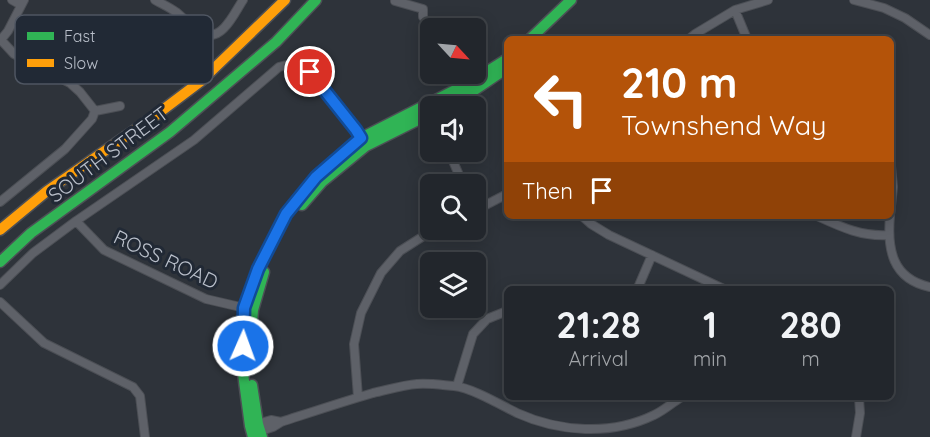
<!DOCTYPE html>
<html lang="en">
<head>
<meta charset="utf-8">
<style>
	:root { --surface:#22262c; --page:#2e3238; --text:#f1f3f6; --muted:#a2a5a9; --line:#3f4348 }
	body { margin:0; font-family:Quicksand,sans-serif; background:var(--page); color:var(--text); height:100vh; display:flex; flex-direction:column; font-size:22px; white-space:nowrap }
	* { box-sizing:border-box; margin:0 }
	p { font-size:20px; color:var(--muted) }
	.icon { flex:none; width:33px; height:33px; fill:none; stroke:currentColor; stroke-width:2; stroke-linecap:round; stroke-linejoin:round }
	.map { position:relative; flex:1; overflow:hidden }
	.sheet { position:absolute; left:504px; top:286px; width:390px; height:114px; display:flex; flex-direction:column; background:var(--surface); border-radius:9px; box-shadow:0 3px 15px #0003,0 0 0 2px var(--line) }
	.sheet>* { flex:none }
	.top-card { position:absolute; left:504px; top:36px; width:390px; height:183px; border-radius:9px; box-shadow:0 3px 15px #0003,0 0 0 2px var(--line); background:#b45309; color:#fff; overflow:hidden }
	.needle { width:39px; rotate:116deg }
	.buttons { position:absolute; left:420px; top:18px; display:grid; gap:12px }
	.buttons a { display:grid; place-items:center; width:66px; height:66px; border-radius:9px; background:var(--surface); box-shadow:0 3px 15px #0003,0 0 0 2px var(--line); font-size:30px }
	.pin { position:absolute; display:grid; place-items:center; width:51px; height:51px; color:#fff; margin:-26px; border:3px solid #fff; border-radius:50%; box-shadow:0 2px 6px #0007 }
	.me { position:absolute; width:66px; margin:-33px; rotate:2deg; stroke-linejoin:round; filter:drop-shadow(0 0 4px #0008) }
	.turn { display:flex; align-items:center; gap:21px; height:126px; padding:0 18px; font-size:27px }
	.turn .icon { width:78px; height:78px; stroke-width:2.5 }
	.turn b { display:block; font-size:42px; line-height:51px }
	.then { display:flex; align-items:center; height:57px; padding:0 18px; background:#0003; gap:12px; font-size:22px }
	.eta { display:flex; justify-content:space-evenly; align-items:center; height:102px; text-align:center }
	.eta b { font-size:36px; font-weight:700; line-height:42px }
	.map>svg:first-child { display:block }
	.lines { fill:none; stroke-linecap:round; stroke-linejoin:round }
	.street-casing { stroke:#4c4f55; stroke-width:10 }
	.fast-casing { stroke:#4c4f55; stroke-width:13 }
	.slow-casing { stroke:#4c4f55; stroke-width:13 }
	.street { stroke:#5e6168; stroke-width:8 }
	.fast { stroke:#30b455; stroke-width:10 }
	.slow { stroke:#ff9f0a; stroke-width:10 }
	.route-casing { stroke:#114b97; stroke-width:15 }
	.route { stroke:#1a73e8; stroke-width:10 }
	.labels { text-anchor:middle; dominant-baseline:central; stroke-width:6; stroke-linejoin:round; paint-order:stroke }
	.street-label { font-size:20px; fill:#b9bfca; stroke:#212935 }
	.key { fill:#212935; stroke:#4f5662; stroke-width:1.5 }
	.key-label { font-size:16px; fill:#b9bfca }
</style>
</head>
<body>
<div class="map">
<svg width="930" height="437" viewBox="0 0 930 437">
	<rect width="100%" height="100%" fill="#2e333a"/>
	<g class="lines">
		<g class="street-casing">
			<path id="street" d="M12,0l9,5
				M155,0c7,4 14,7 21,12 13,10 30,35 48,16 8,-8 13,-19 19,-28
				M854,0l30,8 21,10 25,17
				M395,1l28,8v8l10,11
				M735,10l12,29
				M689,39l6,-5 40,-24 33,-10
				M0,41l8,-10 16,-31
				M95,111l25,-5
				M449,152l14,32
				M891,166l2,21 -2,19
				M0,202l65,-53 27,-30 3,-8 -15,-19 -10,-9 -56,-29 -13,-14
				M476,210l31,-16
				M582,216l9,8 18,11 117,55
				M817,216c24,11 45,21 72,19
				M890,216c-3,33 2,63 40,71
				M76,221l28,29 102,49 43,10
				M0,285l33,-32 43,-32 118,-81 85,-73c13,-4 21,-3 31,5l46,58 7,11
				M637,290l15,-35
				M0,302l44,41 89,44 7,9 5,41
				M457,386l16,-52 14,-15 20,-8
				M358,397l-4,-53 7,-31 20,-40 19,-22 33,-21
				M254,425l17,-5 10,2
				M258,432l15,-5 8,-5c31,-10 61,-20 92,-29 14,-3 30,-8 44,-9 12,-1 25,1 37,2 18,2 45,18 63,27 42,19 94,23 137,2 9,-4 18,-12 26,-17
				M856,437l4,-24 -1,-15"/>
		</g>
		<g class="fast-casing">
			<path id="fast" d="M530,39l41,-39
				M445,106l28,-15 34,-23
				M302,205l20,-23 44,-36 64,-32
				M0,262l31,-29 139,-101 106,-90 40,-42
				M249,366l4,-56 11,-38
				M252,385l6,39 4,13
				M253,437l-3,-11 -8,-60 2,-58 14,-39 28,-55 30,-37 45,-39 108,-55 38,-24"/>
		</g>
		<g class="slow-casing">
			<path id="slow" d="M0,230l47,-39 105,-73 49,-37 84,-81"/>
		</g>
		<use href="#street" class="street"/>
		<use href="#fast" class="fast"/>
		<use href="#slow" class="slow"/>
	</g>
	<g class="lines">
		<g class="route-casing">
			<path id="route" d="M243,346l1,-38 14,-39 28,-55 30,-37 45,-39 -5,-8 -46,-58"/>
		</g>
		<use href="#route" class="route"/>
	</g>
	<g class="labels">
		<g class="street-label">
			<text transform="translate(108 154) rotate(-37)">SOUTH STREET</text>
			<text transform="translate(166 259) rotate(25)">ROSS ROAD</text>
		</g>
	</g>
	<rect x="15" y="15" width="198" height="69" rx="9" class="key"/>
	<rect x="27" y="32" width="27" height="8" fill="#30b455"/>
	<rect x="27" y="59" width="27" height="8" fill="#ff9f0a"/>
	<g class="key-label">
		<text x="64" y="42">Fast</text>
		<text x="64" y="69">Slow</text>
	</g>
</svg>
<div class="buttons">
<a><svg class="needle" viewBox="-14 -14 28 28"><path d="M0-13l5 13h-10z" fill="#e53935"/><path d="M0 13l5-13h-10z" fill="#a2a5a9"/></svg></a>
<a><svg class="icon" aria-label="sound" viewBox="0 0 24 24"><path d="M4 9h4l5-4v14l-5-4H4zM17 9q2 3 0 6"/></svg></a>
<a><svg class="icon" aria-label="search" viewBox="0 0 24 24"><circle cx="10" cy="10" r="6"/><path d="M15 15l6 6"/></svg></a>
<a><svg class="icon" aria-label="layers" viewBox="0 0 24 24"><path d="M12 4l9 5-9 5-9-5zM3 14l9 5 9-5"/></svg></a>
</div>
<div class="pin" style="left:310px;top:72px;background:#d93025"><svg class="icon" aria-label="arrive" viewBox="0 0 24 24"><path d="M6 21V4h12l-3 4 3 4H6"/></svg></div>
<svg class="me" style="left:243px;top:346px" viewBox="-20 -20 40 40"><circle r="17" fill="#1a73e8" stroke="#fff" stroke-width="3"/><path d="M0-11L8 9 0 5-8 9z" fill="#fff"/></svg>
<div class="top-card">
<div class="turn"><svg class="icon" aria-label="left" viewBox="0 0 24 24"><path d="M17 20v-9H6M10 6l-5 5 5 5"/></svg><div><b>210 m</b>Townshend Way</div></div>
<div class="then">Then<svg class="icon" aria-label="arrive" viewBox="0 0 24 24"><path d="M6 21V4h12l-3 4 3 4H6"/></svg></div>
</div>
<section class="sheet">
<div class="eta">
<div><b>21:28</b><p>Arrival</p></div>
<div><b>1</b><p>min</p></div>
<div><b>280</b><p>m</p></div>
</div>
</section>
</div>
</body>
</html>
